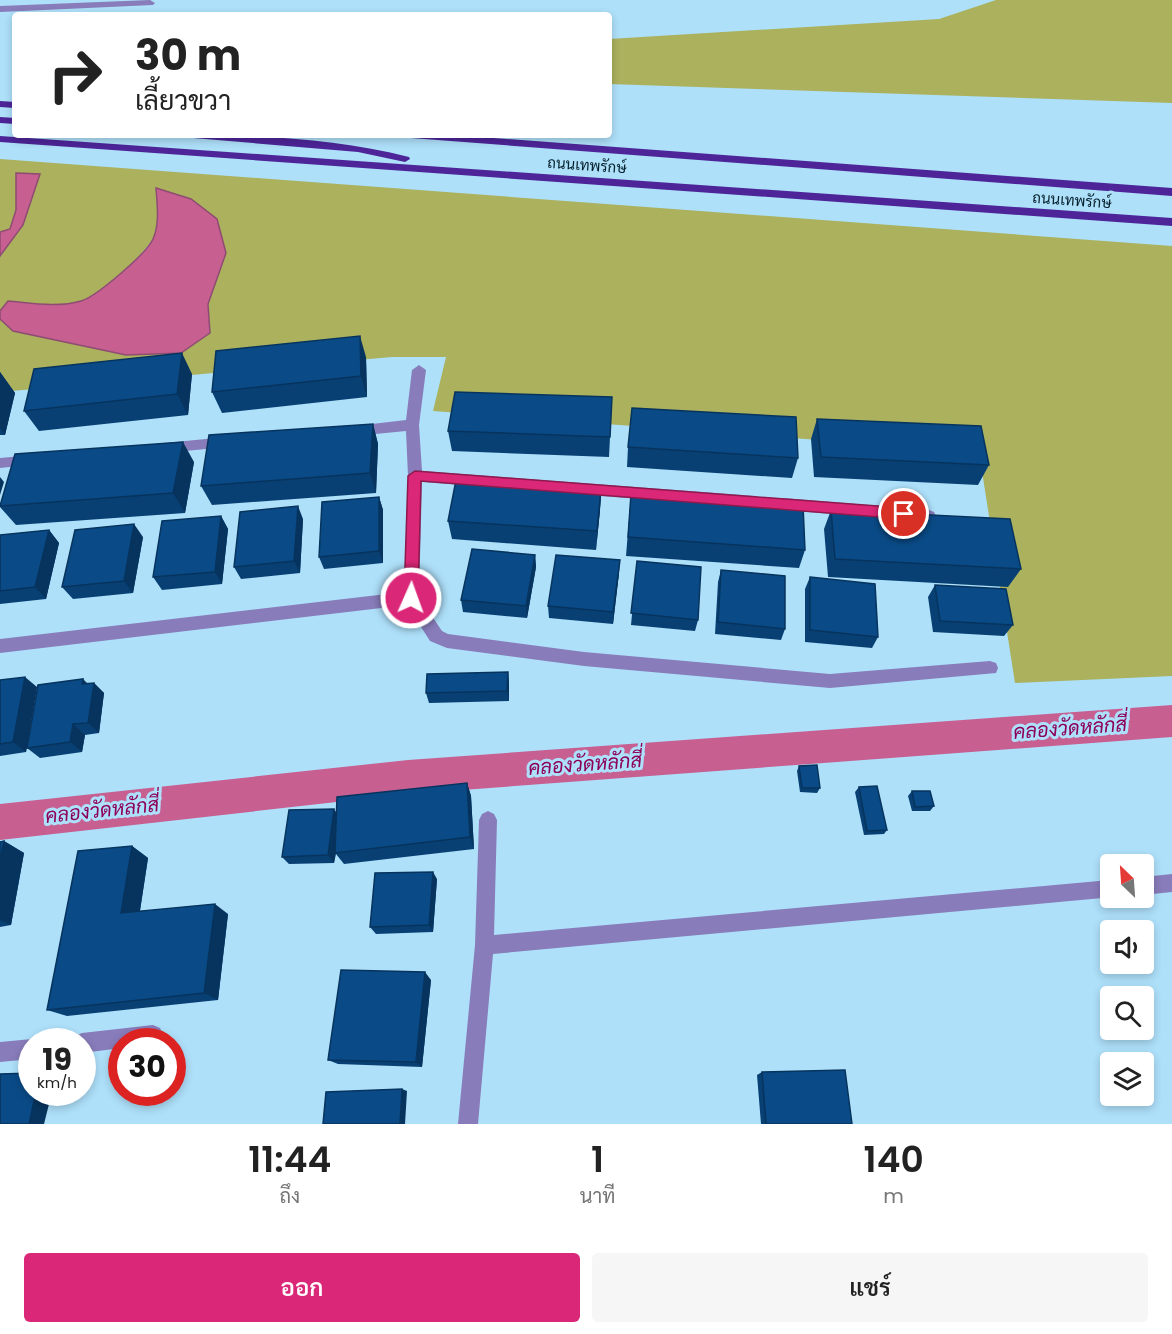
<!DOCTYPE html>
<html lang="th">
<head>
<meta charset="utf-8">
<style>
	:root { --surface:#fff; --page:#f6f6f6; --text:#222; --muted:#767676; --accent:#db2777 }
	body { margin:0; font-family:Poppins,Sarabun,sans-serif; background:var(--page); color:var(--text); height:100vh; display:flex; flex-direction:column; font-size:22px; white-space:nowrap }
	* { box-sizing:border-box; margin:0 }
	p { font-size:20px; color:var(--muted) }
	.icon { flex:none; width:33px; height:33px; fill:none; stroke:currentColor; stroke-width:2; stroke-linecap:round; stroke-linejoin:round }
	.map { position:relative; height:1124px; overflow:hidden }
	.drawer { display:flex; flex-direction:column; background:var(--surface); flex:1 }
	.drawer>* { flex:none }
	.top-card { position:absolute; left:12px; top:12px; width:600px; height:126px; border-radius:6px; box-shadow:0 3px 9px #0003; background:#fff; color:var(--text); overflow:hidden }
	.needle { width:39px; rotate:335deg }
	.buttons { position:absolute; left:1100px; top:854px; display:grid; gap:12px }
	.buttons a { display:grid; place-items:center; width:54px; height:54px; border-radius:6px; background:var(--surface); box-shadow:0 3px 9px #0003; font-size:30px }
	.speed { position:absolute; left:18px; top:1028px; display:flex; gap:12px; font-size:30px; font-weight:700; text-align:center }
	.speed>* { display:grid; place-content:center; width:78px; height:78px; border-radius:50%; background:var(--surface); box-shadow:0 3px 9px #0003; line-height:1 }
	.speed small { font-size:15px; font-weight:400 }
	.speed .limit { border:9px solid #d22; background:#fff; color:#111 }
	.pin { position:absolute; display:grid; place-items:center; width:51px; height:51px; color:#fff; margin:-26px; border:3px solid #fff; border-radius:50%; box-shadow:0 2px 6px #0007 }
	.me { position:absolute; width:66px; margin:-33px; rotate:2deg; stroke-linejoin:round; filter:drop-shadow(0 0 4px #0008) }
	.turn { display:flex; align-items:center; gap:21px; height:126px; padding:0 24px; font-size:27px }
	.turn .icon { width:78px; height:78px; stroke-width:2.5 }
	.turn b { display:block; font-size:42px; line-height:51px }
	.eta { display:flex; justify-content:space-evenly; align-items:center; height:102px; text-align:center }
	.eta b { font-size:36px; font-weight:600; line-height:42px }
	.button { display:flex; gap:12px; margin-top:auto; padding:12px 24px }
	.button a { flex:1; height:69px; border-radius:6px; background:var(--accent); color:#fff; font-size:24px; font-weight:600; line-height:69px; text-align:center }
	.button a+a { background:var(--page); color:var(--text) }
	.map>svg:first-child { display:block }
	.green { fill:#abb15c }
	.water { fill:#c85f91; stroke:#8e4c73; stroke-width:1.5 }
	.lines { fill:none; stroke-linecap:round; stroke-linejoin:round }
	.canal { fill:#c85f91; fill-rule:evenodd }
	.minor { fill:#887cba; fill-rule:evenodd }
	.major { fill:#4d2598; fill-rule:evenodd }
	.wall { fill:#094074 }
	.shaded-wall { fill:#07345e }
	.building { fill:#0a4b87; stroke:#07345e; stroke-width:1.5 }
	.route { fill:#db2777; stroke:#8e194d; stroke-width:1.5 }
	.labels { text-anchor:middle; dominant-baseline:central; stroke-width:6; stroke-linejoin:round; paint-order:stroke }
	.far-street-label { font-size:15px; fill:#06202c; stroke:#aee0fa }
	.water-label { font-size:20px; font-style:italic; fill:#8d0058; stroke:#aee0fa }
</style>
</head>
<body>
<div class="map">
<svg width="1172" height="1124" viewBox="0 0 1172 1124">
	<rect width="100%" height="100%" fill="#aee0fa"/>
	<path class="green" d="M996,0h176v103l-563,-19v-45l330,-20z
		M0,159l1172,87v430l-157,7 -36,-231 -546,-41 13,-54h-54l-392,35v-73l13,12 113,24 84,-22 -2,-29 18,-51 -70,-64c1,15 4,38 -4,51 -10,16 -52,54 -70,61 -18,7 -55,2 -74,0l-8,10v-55l23,-31 -7,-52v37l-6,19 -10,3z"/>
	<path class="water" d="M16,173l24,1 -17,51 -23,31v-24l10,-3 6,-19z
		M156,188l35,11 26,20 9,34 -18,51 2,29 -29,20 -55,2 -113,-24 -13,-12v-8l8,-10c23,2 50,7 73,0 15,-4 66,-48 72,-62 7,-15 4,-36 3,-51z"/>
	<g class="lines">
		<path class="canal" d="M1172,705v32l-764,57 -408,46v-36l408,-44z"/>
		<path class="minor" d="M150,0l5,3 -2,2 -153,7v-6z
			M419,365l7,5 -7,55 3,46 334,25 5,2 2,4 -2,4 -5,2 -334,-26 -3,115 23,34 6,3 136,18 246,22 160,-13 6,2 2,5 -2,5 -166,15 -246,-22 -137,-18 -17,-7 -23,-36 -407,48v-14l404,-47 4,-116 -2,-45 -51,5 -7,-5 7,-5 51,-6 6,-50z
			M227,437l7,5 -7,5 -63,6 -7,-5 7,-5z
			M33,455l7,5 -2,4 -38,4v-10z
			M783,498l146,12 5,2 2,4 -2,4 -5,2 -146,-12 -5,-2 -2,-4 2,-4z
			M488,811l6,3 3,6 -3,115 616,-55v17h3l-620,57 -15,170h-20l17,-179 4,-125 3,-6z
			M1172,874v18l-29,3v-18z
			M153,1025l7,3 3,7 -3,6h-38v7l-40,5v-12h-9l2,-5 7,-3z
			M32,1039l5,2h-5v18l-32,3v-20z"/>
		<path class="major" d="M0,101l15,1v6l-15,-1z
			M0,117l15,1v6l-15,-1z
			M188,135c73,0 150,4 221,22l1,2 -5,3 -47,-10 -165,-14z
			M406,135h48l718,53v8l-761,-58z
			M0,136l1172,82v8l-1172,-84z"/>
	</g>
	<path class="wall" d="M366,357l1,40 -145,16 -10,-21z
		M0,372l15,21 -10,42h-5z
		M192,374l-4,41 -149,16 -15,-20z
		M612,397l-3,60 -157,-6 -4,-20z
		M817,419l172,46 -11,20 -164,-8 -3,-38z
		M373,424l5,20 -2,49 -164,12 -11,-19z
		M628,447l170,11 -6,20 -165,-11z
		M194,462l-9,51 -169,12 -16,-18v-3z
		M601,490l-1,20 -4,40 -144,-11 -4,-18z
		M631,494l174,56 -6,18 -173,-12z
		M379,497l4,13v53l-59,6 -5,-12z
		M831,510l190,59 -13,18 -180,-10 -4,-48z
		M221,516l7,13 -6,55 -60,6 -9,-13z
		M303,519l-3,54 -59,6 -7,-12z
		M49,530l10,13 -13,56 -46,5v-69z
		M143,537l-10,56 -60,6 -11,-12z
		M535,555l1,12 -9,51 -64,-6 -2,-12z
		M637,561l61,59 -3,11 -64,-6z
		M721,570l64,59 -4,11 -66,-6 3,-52z
		M619,573l-6,51 -64,-6 -1,-12z
		M810,577l68,60 -6,11 -67,-6v-53z
		M935,585l78,40 -9,11 -71,-4 -5,-35z
		M508,672l1,11v18l-80,2 -3,-10z
		M0,680l37,7 -11,65 -26,4z
		M87,683h7l10,10 -5,40 -14,2 -3,17 -42,6 -13,-10z
		M799,766l21,22 -3,5 -17,-1 -3,-21z
		M467,783l4,13 3,53 -130,15 -8,-10 -2,9 -45,1 -7,-7 54,-45z
		M859,787l28,43 -3,4 -20,1 -9,-43z
		M912,791l22,15 -4,5h-18l-4,-15z
		M4,841l20,12 -13,72 -11,2v-85z
		M132,846l16,12 -8,53 88,3 -10,86 -151,16 -20,-6z
		M437,879l-4,53 -57,2 -6,-7z
		M431,980l-9,87 -84,-3 -10,-4z
		M762,1072l90,52h-91l-4,-49z"/>
	<path class="shaded-wall" d="M360,336l6,21 1,40 -6,-21z
		M182,353l10,21 -4,41 -11,-21z
		M0,372l15,21 -10,42 -5,-7z
		M373,424l5,20 -2,49 -6,-20z
		M183,442l11,20 -9,51 -12,-20z
		M0,477l4,5 -4,13z
		M601,490l-1,20 -4,40 1,-19z
		M379,497l4,13v53l-4,-12z
		M298,506l5,13 -3,54 -6,-12z
		M221,516l7,13 -6,55 -7,-12z
		M134,524l9,13 -10,56 -9,-12z
		M49,530l10,13 -13,56 -11,-12z
		M535,555l1,12 -9,51 -1,-12z
		M620,560l-1,13 -6,51v-12z
		M508,672l1,11v18l-2,-10z
		M25,677l12,10 -11,65 -13,-10z
		M83,679l10,10 1,-6 10,10 -5,40 -11,-10 -6,-39z
		M73,724l12,11 -3,17 -12,-10z
		M467,783l4,13 3,53 -4,-12z
		M334,809l6,9 -6,45 -6,-8z
		M4,841l20,12 -13,72 -11,-5v-58z
		M132,846l16,12 -10,65 -17,-10z
		M433,872l4,7 -4,53 -4,-7z
		M215,904l13,10 -10,86 -14,-7z
		M425,972l6,8 -9,87 -6,-5z
		M402,1089l5,2 -2,33h-5z
		M36,1092h16l-8,32h-15z"/>
	<path class="building" d="M360,336l1,40 -149,16 4,-41z
		M182,353l-5,41 -153,17 10,-42z
		M455,392l157,5 -2,40 -162,-6z
		M632,408l164,9 2,41 -170,-11z
		M817,419l164,7 8,39 -168,-8z
		M373,424l-3,49 -169,13 8,-51z
		M183,442l-10,51 -173,13 15,-52z
		M456,480l145,10 -4,41 -149,-10z
		M631,494l172,11 2,45 -177,-13z
		M379,497v54l-60,6 3,-55z
		M298,506l-4,55 -60,6 6,-55z
		M831,510l179,9 11,50 -186,-10z
		M221,516l-6,56 -62,5 9,-56z
		M134,524l-10,57 -62,6 13,-57z
		M49,530l-14,57 -35,4v-56z
		M472,549l63,6 -9,51 -65,-6z
		M556,555l64,5 -7,52 -65,-6z
		M637,561l64,6 -3,53 -67,-7z
		M721,570l64,6v53l-67,-7z
		M810,577l65,7 3,53 -68,-7z
		M935,585l71,4 7,36 -73,-4z
		M508,672l-1,19 -81,2 1,-19z
		M25,677l-12,65 -13,2v-64z
		M83,679l-1,5 12,-1 -6,40 -15,1 -3,18 -43,6 11,-63z
		M817,765l3,23h-18l-3,-22z
		M467,783l3,54 -135,16 2,-56z
		M877,786l10,44 -20,1 -8,-44z
		M912,791h18l4,15 -19,1z
		M334,809l-6,46 -46,2 7,-47z
		M4,841l-4,21v-20z
		M132,846l-11,67 94,-9 -11,89 -157,17 31,-159z
		M433,872l-4,53 -59,2 5,-54z
		M341,970l84,2 -9,90 -88,-2z
		M845,1070l7,54h-86l-4,-52z
		M32,1073v19h4l-7,32h-29v-50z
		M402,1089l-2,35h-77l3,-32z"/>
	<path class="route" d="M415,471l489,37 6,6 -6,5 -483,-38 -3,117 -2,4h-9l-3,-4 4,-122z"/>
	<g class="labels">
		<g class="far-street-label">
			<text transform="translate(587 165) rotate(4)">ถนนเทพรักษ์</text>
			<text transform="translate(1072 200) rotate(4)">ถนนเทพรักษ์</text>
		</g>
		<g class="water-label">
			<text transform="translate(1070 728) rotate(-4)">คลองวัดหลักสี่</text>
			<text transform="translate(585 764) rotate(-4)">คลองวัดหลักสี่</text>
			<text transform="translate(102 810) rotate(-6)">คลองวัดหลักสี่</text>
		</g>
	</g>
</svg>
<div class="buttons">
<a><svg class="needle" viewBox="-14 -14 28 28"><path d="M0-13l5 13h-10z" fill="#e53935"/><path d="M0 13l5-13h-10z" fill="#767676"/></svg></a>
<a><svg class="icon" aria-label="sound" viewBox="0 0 24 24"><path d="M4 9h4l5-4v14l-5-4H4zM17 9q2 3 0 6"/></svg></a>
<a><svg class="icon" aria-label="search" viewBox="0 0 24 24"><circle cx="10" cy="10" r="6"/><path d="M15 15l6 6"/></svg></a>
<a><svg class="icon" aria-label="layers" viewBox="0 0 24 24"><path d="M12 4l9 5-9 5-9-5zM3 14l9 5 9-5"/></svg></a>
</div>
<div class="speed"><div>19<small>km/h</small></div><div class="limit">30</div></div>
<div class="pin" style="left:904px;top:514px;background:#d93025"><svg class="icon" aria-label="arrive" viewBox="0 0 24 24"><path d="M6 21V4h12l-3 4 3 4H6"/></svg></div>
<svg class="me" style="left:411px;top:598px" viewBox="-20 -20 40 40"><circle r="17" fill="#db2777" stroke="#fff" stroke-width="3"/><path d="M0-11L8 9 0 5-8 9z" fill="#fff"/></svg>
<div class="top-card">
<div class="turn"><svg class="icon" aria-label="right" viewBox="0 0 24 24"><path d="M7 20v-9h11M14 6l5 5-5 5"/></svg><div><b>30 m</b>เลี้ยวขวา</div></div>
</div>
</div>
<section class="drawer">
<div class="eta">
<div><b>11:44</b><p>ถึง</p></div>
<div><b>1</b><p>นาที</p></div>
<div><b>140</b><p>m</p></div>
</div>
<div class="button"><a>ออก</a><a>แชร์</a></div>
</section>
</body>
</html>
